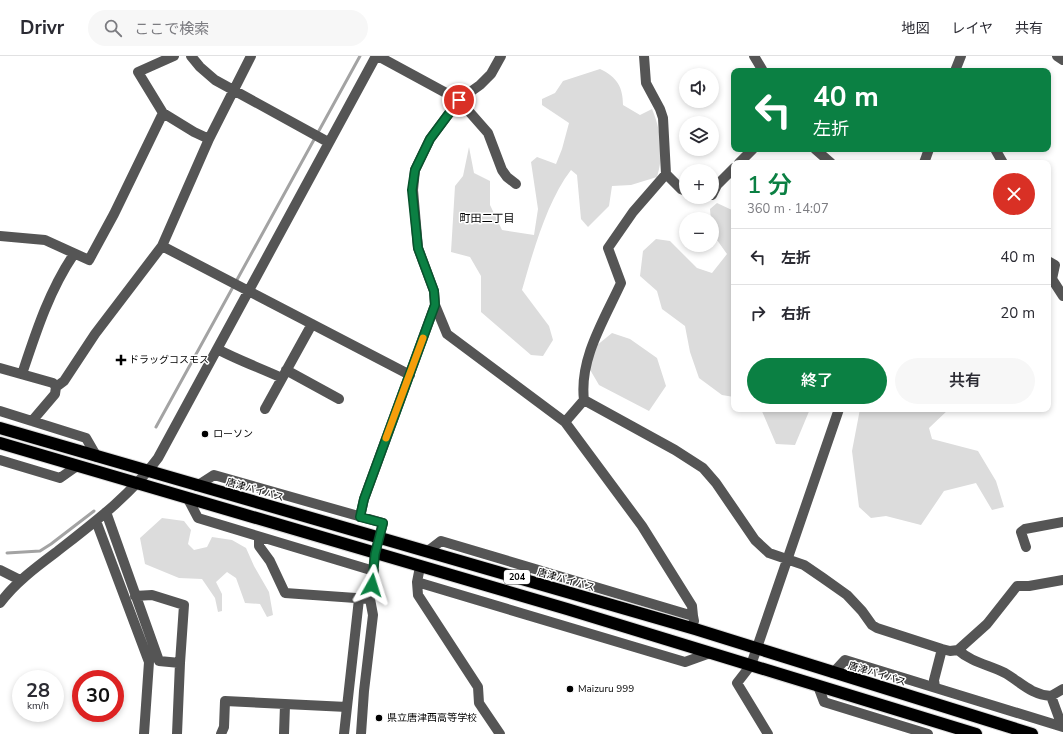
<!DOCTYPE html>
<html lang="ja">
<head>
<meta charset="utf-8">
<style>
	:root { --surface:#fff; --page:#f7f7f7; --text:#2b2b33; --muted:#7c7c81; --line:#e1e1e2; --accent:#0b8043 }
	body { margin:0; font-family:"Nunito Sans","Noto Sans JP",sans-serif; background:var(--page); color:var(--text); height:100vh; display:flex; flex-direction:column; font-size:15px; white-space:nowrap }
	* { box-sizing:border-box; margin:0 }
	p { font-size:13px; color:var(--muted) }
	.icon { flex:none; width:22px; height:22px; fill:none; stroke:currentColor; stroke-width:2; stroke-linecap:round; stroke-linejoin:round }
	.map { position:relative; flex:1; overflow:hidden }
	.details { position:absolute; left:731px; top:104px; width:320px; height:252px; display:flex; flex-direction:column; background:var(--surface); border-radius:8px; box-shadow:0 2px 6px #0003 }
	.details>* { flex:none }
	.guide { position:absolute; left:731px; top:12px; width:320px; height:84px; border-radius:8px; box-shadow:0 2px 6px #0003; background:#0b8043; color:#fff; overflow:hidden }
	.controls { position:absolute; left:679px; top:12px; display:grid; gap:8px }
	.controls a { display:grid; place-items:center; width:40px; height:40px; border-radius:50%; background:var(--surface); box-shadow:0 2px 6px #0003; font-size:20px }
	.speed { position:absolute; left:12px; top:614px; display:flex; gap:8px; font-size:20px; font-weight:700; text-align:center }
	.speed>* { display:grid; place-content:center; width:52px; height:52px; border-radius:50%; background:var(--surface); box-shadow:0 2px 6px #0003; line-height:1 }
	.speed small { font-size:10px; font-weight:400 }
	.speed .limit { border:6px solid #d22; background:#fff; color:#111 }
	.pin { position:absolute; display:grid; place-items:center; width:34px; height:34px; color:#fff; margin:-17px; border:2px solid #fff; border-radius:50%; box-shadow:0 1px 4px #0007 }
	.me { position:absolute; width:44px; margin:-22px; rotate:6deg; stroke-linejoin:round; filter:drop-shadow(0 0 3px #0008) }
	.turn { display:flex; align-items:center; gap:14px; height:84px; padding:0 16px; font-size:18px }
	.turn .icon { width:52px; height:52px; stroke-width:2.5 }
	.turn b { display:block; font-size:28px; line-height:34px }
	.round { display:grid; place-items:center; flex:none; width:42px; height:42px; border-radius:21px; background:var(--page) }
	.head { display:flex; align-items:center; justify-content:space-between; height:68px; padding:0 16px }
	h1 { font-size:24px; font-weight:600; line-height:30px; color:var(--accent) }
	.button { display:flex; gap:8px; margin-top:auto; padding:8px 16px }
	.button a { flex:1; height:46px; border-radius:24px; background:var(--accent); color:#fff; font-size:16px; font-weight:600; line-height:46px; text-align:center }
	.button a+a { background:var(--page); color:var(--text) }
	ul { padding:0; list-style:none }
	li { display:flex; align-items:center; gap:12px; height:56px; padding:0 16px; border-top:1px solid var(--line) }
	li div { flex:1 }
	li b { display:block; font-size:15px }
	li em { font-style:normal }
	header { display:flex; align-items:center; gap:24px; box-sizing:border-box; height:56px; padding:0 20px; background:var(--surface); border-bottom:1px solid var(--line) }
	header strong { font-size:19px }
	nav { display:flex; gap:22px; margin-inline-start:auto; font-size:14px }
	.search { width:280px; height:36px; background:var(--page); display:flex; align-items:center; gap:10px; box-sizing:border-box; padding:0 14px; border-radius:22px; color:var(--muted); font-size:15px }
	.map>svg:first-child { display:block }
	.green { fill:#dcdcdc }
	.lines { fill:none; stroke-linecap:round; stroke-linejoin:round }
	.stream { stroke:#a3a3a3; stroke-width:3 }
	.highway-casing { stroke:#dbdbdb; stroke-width:14 }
	.minor { stroke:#555; stroke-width:10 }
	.highway { stroke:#000; stroke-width:12 }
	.route-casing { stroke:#07532c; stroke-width:10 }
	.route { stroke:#0b8043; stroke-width:7 }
	.slow { stroke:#f59e0b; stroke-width:7 }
	.poi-dot { fill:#000; stroke:#fff; stroke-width:1.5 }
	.labels { text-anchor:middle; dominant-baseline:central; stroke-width:3; stroke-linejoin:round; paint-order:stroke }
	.shield { fill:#fff; stroke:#4c4c4c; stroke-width:1 }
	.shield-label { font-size:9px; font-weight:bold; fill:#000 }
	.poi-label { font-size:10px; fill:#000; stroke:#fff; text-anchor:start }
	.street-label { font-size:10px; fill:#000; stroke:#fff }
	.neighbourhood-label { font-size:11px; fill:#000; stroke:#fff }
</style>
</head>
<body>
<header>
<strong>Drivr</strong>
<div class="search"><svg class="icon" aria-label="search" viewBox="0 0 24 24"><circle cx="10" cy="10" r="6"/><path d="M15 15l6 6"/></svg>ここで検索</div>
<nav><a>地図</a><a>レイヤ</a><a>共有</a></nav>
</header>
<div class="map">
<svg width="1063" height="678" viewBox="0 0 1063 678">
	<rect width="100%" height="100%" fill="#fff"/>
	<path class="green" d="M600,13c17,8 23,18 23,36l17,10 12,-6c9,21 12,46 5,68l-26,8 -19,1 -3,20 -21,21 -7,-8 -4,-44 -6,-5c-24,31 -38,82 -49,120l27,36 4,14 -10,16 -12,-1 -50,-43v-36l-11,-19 -19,-5 4,-66 8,-10 6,-29 5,26 16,8v24l12,25 32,5 4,-26 -7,-47 6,-5 19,7 6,-15 7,-26 -27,-18v-6l13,-6 8,-12z
		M717,147l17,8v186l-12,-2 -23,-17 -9,-26 -5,-26 -23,-17 -5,-18 -17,-15 3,-25 13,-12 14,2 27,27 15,5 15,-19 -15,-21 -2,-24z
		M612,277l18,6 27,19 9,28 -17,25 -50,-26 -10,-17 7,-22z
		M761,353h49l-15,36 -19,-1z
		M860,353h89l-20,19 3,11 46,12 18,30 8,26 -12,3 -16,-27 -32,8 -23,34 -35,-9 -15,2 -12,-11 -7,-56z
		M162,462l22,3 7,9 -3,14 6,6 13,-3 5,-10 20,3 14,8 8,18 15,26 4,23 -6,2 -7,-13 -15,-1 -9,-25 -9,-6 -11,10 6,12v17l-4,1 -3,-14 -13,-19 -23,-1 -34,-14 -5,-26z"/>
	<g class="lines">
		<path class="stream" d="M156,371l204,-371
			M7,497l33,-2 11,-7 43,-33"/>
		<g class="highway-casing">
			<path id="highway" d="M0,372l695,201 337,105
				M0,387l567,166 409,125"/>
		</g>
		<path class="minor" d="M191,0l9,11 15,13 113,62
			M378,0l81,44 29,33 14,37 5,7 9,7
			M501,0l-10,18 -11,11 -21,15 -29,39 -15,31 -2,20 5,58 16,43 1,14 12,29 118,88 77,104 50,80 1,10
			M644,0l2,27 14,26 3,9 3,56 15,15 5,2
			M754,0l9,15
			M1057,0l6,4
			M955,15l6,-15
			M163,57l31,19 15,7
			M815,93l16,14
			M995,93l8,14
			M739,107l14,-14
			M924,107l5,-14
			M712,139l5,-10 17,-17
			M0,180l45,4 44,20 25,-46 49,-101 -25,-41 36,-16
			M162,190l248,129
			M1048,205l7,4 -3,14 11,17
			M217,293c21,11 43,19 65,29
			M0,312l53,15 3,4 -1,7 -23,27
			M286,314l53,29
			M22,318c14,-42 27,-83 52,-120
			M56,331l8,-6 31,-47 67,-88 47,-107 42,-83
			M584,344l91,50 28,18 13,15 39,57 14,13 35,12 19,13 24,17 15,16 10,14 5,3 65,21 8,2 8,-1 29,-26 30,-38h12l34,-6
			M265,353l47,-85
			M0,355l86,27 11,19
			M565,366l19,-22c-5,-41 20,-80 37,-117l-13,-35 25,-36 33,-38
			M0,404l60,18 17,-12
			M197,430l17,-11 169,48 -8,30 -5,46 3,16 -9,76 -3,43
			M188,443l10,19 176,53
			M106,456l53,149 21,2 -3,71
			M360,461l4,-18 71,-194
			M96,465l53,141 -5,72
			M259,481v9l11,15 15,32 85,6
			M1026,491l-5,-15 4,-3 38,-7
			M428,495l13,-10 252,75 1,5
			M420,511l-3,15 268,80 25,-9
			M0,514l20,10
			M417,526l1,13 60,92 1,16 21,31
			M135,540l17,-1 32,10 -4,58
			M0,547c15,-20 35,-35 55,-50 37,-29 75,-57 103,-95l218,-402
			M958,594c13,12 31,15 47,23 17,10 25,21 46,23l12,-7
			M833,617l12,-13 218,67
			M818,630l6,16 104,32
			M935,631l-1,-7 8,-31
			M1051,640l11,30
			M221,678l3,-7 1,-26 122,6
			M284,678l1,-29
			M344,678l15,-135
			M768,678l-31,-51 14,-18 88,-256"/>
		<use href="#highway" class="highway"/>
	</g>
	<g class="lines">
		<g class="route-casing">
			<path id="route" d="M372,529l3,-31 8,-31 -23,-6 4,-18 71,-194 -1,-14 -16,-43 -6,-58 3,-20 15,-31 29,-39"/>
		</g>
		<use href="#route" class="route"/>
		<path class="slow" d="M386,382l37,-100"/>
	</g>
	<g class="poi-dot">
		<path d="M119 298h4v4h4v4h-4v4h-4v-4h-4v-4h4z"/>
		<circle cx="205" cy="378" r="4"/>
		<circle cx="570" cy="633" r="4"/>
		<circle cx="379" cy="662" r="4"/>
	</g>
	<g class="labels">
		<rect class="shield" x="504" y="514" width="26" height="14" rx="3"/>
		<g class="shield-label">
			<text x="517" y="521">204</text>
		</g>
		<g class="poi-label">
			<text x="129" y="304">ドラッグコスモス</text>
			<text x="213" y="378">ローソン</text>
			<text x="578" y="633">Maizuru 999</text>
			<text x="387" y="662">県立唐津西高等学校</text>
		</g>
		<g class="street-label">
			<text transform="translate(255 434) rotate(16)">唐津バイパス</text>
			<text transform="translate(566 524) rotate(16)">唐津バイパス</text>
			<text transform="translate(877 618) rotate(17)">唐津バイパス</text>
		</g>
		<g class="neighbourhood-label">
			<text x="487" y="162">町田二丁目</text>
		</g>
	</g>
</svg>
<div class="controls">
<a><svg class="icon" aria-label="sound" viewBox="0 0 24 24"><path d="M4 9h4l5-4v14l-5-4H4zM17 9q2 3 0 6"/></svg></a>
<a><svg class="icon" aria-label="layers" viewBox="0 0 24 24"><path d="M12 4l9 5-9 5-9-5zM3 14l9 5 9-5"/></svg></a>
<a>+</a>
<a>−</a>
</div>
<div class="speed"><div>28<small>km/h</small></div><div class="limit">30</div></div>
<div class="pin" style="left:459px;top:44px;background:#d93025"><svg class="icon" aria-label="arrive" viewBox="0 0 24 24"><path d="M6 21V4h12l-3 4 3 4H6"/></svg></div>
<svg class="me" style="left:372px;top:529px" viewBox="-20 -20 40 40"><path d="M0-17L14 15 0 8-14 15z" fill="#0b8043" stroke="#fff" stroke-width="4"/></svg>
<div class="guide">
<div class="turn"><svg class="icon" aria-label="left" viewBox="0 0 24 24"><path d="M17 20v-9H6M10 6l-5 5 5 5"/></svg><div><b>40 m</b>左折</div></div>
</div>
<section class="details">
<div class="head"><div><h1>1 分</h1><p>360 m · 14:07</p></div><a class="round" style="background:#d93025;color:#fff"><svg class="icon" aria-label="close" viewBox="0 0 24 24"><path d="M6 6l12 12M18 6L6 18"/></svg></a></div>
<ul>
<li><svg class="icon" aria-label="left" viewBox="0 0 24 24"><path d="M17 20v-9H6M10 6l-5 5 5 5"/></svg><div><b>左折</b></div><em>40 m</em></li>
<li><svg class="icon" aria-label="right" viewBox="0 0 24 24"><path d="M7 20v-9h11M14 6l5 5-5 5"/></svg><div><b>右折</b></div><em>20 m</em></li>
</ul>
<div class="button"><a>終了</a><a>共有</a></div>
</section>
</div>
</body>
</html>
